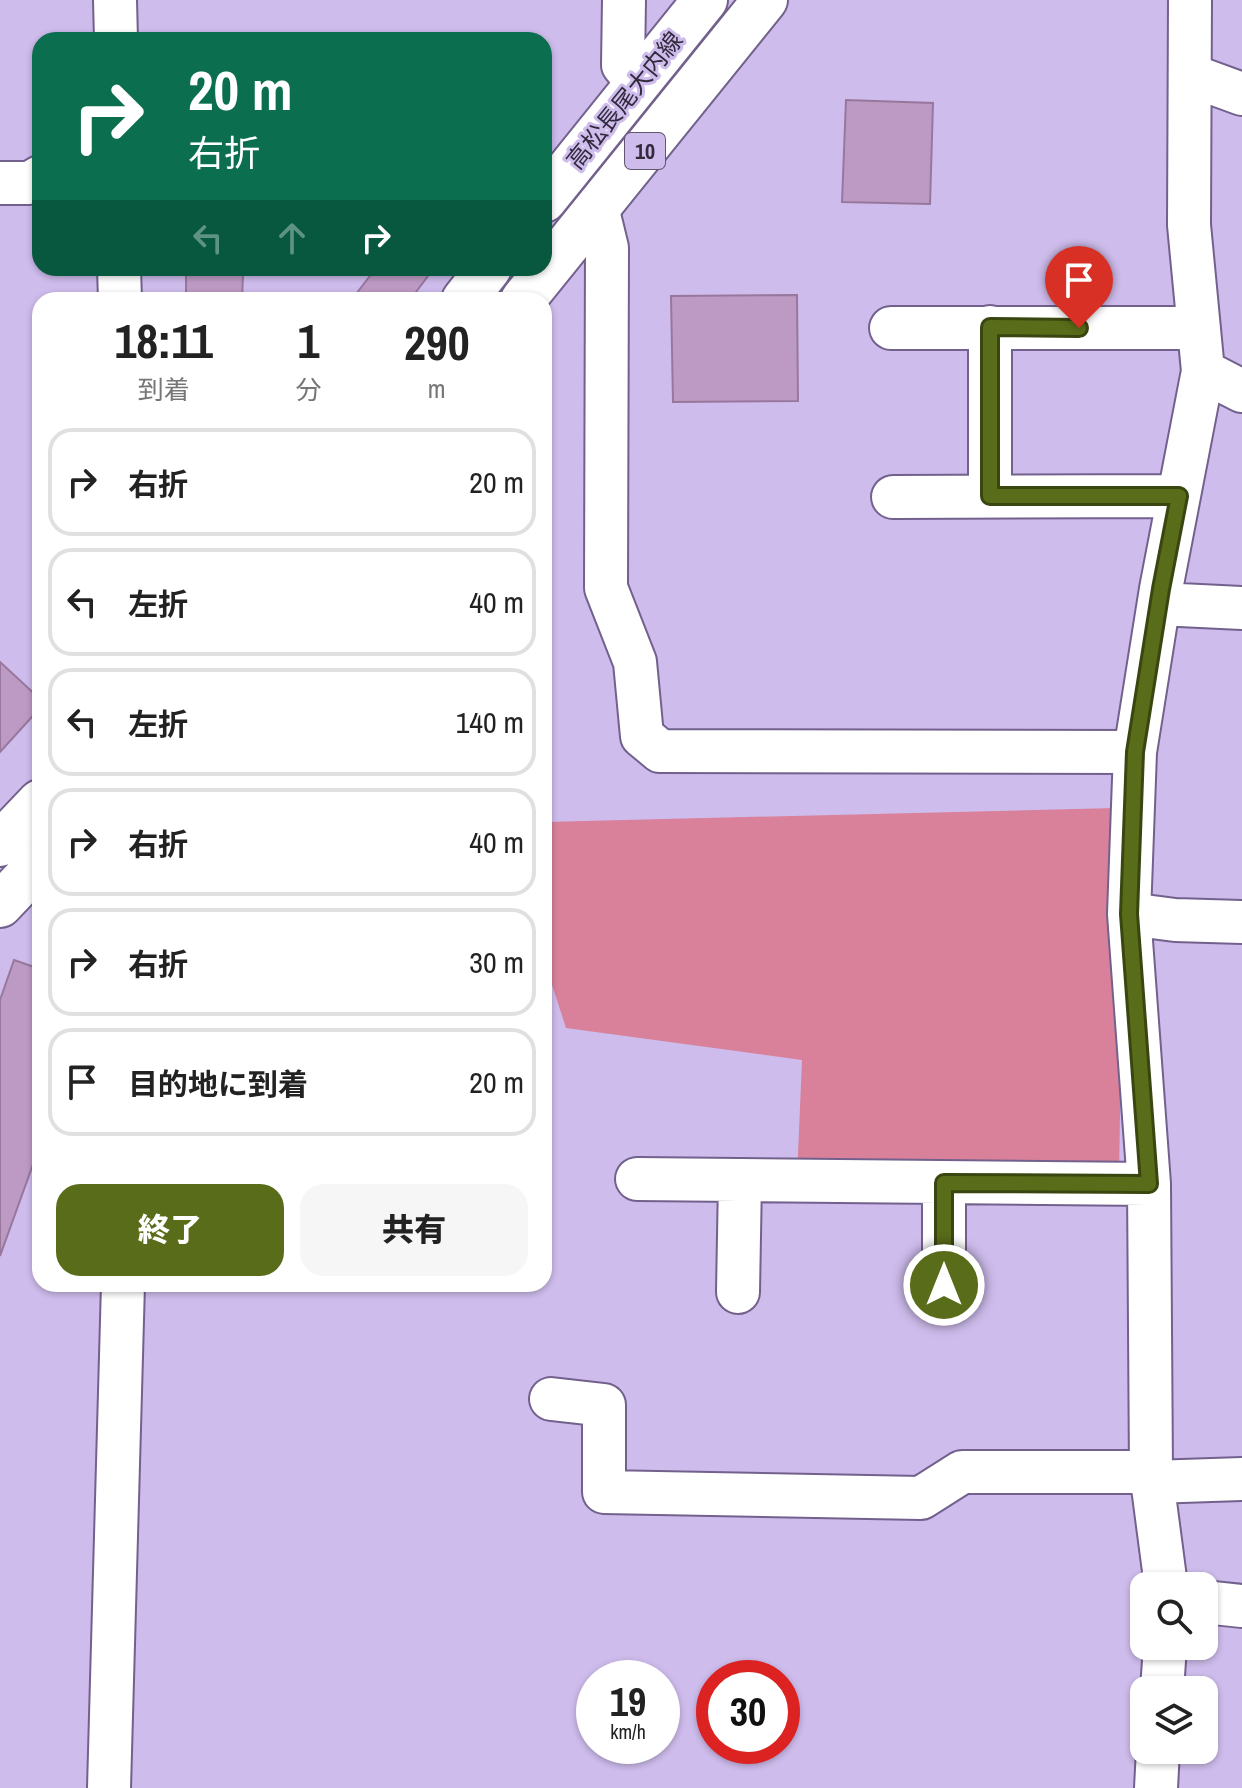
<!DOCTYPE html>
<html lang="ja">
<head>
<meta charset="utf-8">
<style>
	:root { --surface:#fff; --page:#f6f6f6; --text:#222; --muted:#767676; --line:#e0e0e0; --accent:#596c19 }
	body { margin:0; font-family:"Archivo Narrow","Noto Sans JP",sans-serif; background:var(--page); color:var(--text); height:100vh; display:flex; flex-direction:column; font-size:30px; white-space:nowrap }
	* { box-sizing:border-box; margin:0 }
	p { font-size:26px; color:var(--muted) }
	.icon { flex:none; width:44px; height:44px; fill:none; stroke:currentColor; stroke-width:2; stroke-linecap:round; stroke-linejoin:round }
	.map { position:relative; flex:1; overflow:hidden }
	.details { position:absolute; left:32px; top:292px; width:520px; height:1000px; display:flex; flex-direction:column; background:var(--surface); border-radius:24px; box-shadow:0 2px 6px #0004 }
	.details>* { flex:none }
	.top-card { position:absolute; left:32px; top:32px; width:520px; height:244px; border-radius:24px; box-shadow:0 2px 6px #0004; background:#0b6e4f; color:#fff; overflow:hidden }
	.fabs { position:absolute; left:1130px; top:1572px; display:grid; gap:16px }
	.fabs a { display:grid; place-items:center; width:88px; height:88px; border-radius:16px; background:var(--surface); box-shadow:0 2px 6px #0004; font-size:40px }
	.speed { position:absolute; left:576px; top:1660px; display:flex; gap:16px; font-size:40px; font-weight:700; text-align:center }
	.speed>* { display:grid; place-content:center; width:104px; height:104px; border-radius:50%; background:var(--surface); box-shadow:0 2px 6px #0004; line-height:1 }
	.speed small { font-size:20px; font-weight:400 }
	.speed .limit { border:12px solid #d22; background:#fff; color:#111 }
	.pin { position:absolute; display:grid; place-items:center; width:68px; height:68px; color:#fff; margin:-82px -34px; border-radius:50% 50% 50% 0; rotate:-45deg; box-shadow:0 0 8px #0007 }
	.pin .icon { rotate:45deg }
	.me { position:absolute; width:88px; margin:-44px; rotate:0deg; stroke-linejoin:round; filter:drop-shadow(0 0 6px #0008) }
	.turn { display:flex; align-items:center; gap:28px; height:168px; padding:0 24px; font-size:36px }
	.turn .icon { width:104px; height:104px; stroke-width:2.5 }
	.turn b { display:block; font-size:56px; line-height:68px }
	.lanes { display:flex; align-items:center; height:76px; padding:0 24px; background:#0003; justify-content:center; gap:40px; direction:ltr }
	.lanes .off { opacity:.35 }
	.eta { display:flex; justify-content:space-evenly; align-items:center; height:136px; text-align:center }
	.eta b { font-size:48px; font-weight:800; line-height:56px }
	.cta { display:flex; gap:16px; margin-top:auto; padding:16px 24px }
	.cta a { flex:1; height:92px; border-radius:24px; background:var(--accent); color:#fff; font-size:32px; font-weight:800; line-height:92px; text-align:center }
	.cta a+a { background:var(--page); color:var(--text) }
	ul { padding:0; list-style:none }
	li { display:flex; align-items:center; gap:24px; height:108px; margin:0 16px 12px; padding:0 8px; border:4px solid var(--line); border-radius:24px }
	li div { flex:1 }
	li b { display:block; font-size:30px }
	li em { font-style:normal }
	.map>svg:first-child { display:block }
	.green { fill:#d9809a }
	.building { fill:#bd9ac3; stroke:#98779d; stroke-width:2 }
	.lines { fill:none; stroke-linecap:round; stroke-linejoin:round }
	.minor-casing { stroke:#72618c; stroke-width:46 }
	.major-casing { stroke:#72618c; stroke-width:48 }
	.minor { stroke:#fff; stroke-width:42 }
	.major { stroke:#fff; stroke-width:44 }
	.route-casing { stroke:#3a4610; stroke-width:20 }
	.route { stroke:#596c19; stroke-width:14 }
	.labels { text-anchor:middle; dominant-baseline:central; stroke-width:6; stroke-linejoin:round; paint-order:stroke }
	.shield { fill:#cebcec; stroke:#605671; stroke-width:2 }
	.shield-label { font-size:22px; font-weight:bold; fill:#312a3c }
	.street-label { font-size:24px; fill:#312a3c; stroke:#cebcec }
</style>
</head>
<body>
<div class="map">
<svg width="1242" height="1788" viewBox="0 0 1242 1788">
	<rect width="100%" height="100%" fill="#cebcec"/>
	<path class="green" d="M1115,808l6,244 -2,124 -322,2 5,-118 -236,-32 -22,-68v-138z"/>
	<path class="building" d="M846,100l87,3 -3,101 -88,-2z
		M376,268h58l-24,32h-47l-7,-6z
		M186,274l57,1 -1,25h-56z
		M797,295l1,106 -125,1 -2,-106z
		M0,662l40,37v9l-40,44z
		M14,960l26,9v176l-40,111v-256z"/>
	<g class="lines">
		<g class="minor-casing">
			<path id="minor" d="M115,0l1,40
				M624,0l-1,65 15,18
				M1190,75l52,19
				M0,183h30l10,-6
				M598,211l9,37 -1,340 29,74 7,74 18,15 475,1
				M119,268l1,32
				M990,327v169
				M891,328h308
				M1203,371l39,20
				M893,497l286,-1
				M1159,604l83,4
				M1129,914l46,6 67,2
				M637,1179l512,5
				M944,1183v102
				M738,1292l2,-112
				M551,1399l53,6v87l317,6 41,-26h189
				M1152,1482l90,-3
				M1166,1586l-15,-114 -2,-288 -20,-270 6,-162 26,-163 42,-218 -14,-146 1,-225
				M1204,1602l38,4
				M1162,1690l3,-44
				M109,1788l14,-504
				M1156,1788l2,-38"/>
		</g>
		<g class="major-casing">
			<path id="major" d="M544,200l161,-200
				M464,300l25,-32
				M523,300l242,-300
				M0,844l40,-42
				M0,905l40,-42"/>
		</g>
		<use href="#minor" class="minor"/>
		<use href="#major" class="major"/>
	</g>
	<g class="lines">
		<g class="route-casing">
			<path id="route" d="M944,1285v-102l205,1 -20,-270 6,-162 26,-163 18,-93h-189v-169l89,1"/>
		</g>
		<use href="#route" class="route"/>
	</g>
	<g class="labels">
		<rect class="shield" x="625" y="133" width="40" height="36" rx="6"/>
		<g class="shield-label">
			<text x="645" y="151">10</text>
		</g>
		<g class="street-label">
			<text transform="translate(624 100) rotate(-51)">高松長尾大内線</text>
		</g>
	</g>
</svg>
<div class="fabs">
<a><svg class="icon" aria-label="search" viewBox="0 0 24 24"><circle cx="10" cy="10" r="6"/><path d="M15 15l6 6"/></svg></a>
<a><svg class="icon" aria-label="layers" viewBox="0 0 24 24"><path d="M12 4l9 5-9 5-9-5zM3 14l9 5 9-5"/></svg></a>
</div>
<div class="speed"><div>19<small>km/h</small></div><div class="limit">30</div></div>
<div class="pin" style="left:1079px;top:328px;background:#d93025"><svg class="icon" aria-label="arrive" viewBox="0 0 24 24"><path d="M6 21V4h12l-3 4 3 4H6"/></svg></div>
<svg class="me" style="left:944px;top:1285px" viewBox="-20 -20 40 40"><circle r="17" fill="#596c19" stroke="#fff" stroke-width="3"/><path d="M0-11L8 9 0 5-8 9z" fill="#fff"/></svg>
<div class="top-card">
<div class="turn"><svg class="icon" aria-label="right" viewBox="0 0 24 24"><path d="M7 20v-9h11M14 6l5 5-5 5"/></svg><div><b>20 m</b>右折</div></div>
<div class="lanes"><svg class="icon off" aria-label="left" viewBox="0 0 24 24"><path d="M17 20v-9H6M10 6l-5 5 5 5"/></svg><svg class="icon off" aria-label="ahead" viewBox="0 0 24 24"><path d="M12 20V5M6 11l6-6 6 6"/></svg><svg class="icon" aria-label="right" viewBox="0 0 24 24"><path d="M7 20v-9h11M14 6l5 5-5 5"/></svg></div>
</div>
<section class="details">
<div class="eta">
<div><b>18:11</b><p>到着</p></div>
<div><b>1</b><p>分</p></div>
<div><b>290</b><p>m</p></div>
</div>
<ul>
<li><svg class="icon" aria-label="right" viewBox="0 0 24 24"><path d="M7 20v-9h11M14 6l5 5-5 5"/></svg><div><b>右折</b></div><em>20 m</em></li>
<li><svg class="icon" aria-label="left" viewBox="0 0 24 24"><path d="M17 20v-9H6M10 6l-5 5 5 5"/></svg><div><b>左折</b></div><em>40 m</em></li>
<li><svg class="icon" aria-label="left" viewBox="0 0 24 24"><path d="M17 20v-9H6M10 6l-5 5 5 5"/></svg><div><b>左折</b></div><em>140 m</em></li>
<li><svg class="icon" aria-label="right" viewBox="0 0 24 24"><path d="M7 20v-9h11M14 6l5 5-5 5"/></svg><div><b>右折</b></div><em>40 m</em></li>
<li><svg class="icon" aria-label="right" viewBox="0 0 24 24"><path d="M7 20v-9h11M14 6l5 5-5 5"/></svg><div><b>右折</b></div><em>30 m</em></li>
<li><svg class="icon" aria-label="arrive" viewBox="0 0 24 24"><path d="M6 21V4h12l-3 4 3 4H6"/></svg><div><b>目的地に到着</b></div><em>20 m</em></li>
</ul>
<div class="cta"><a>終了</a><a>共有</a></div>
</section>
</div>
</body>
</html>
